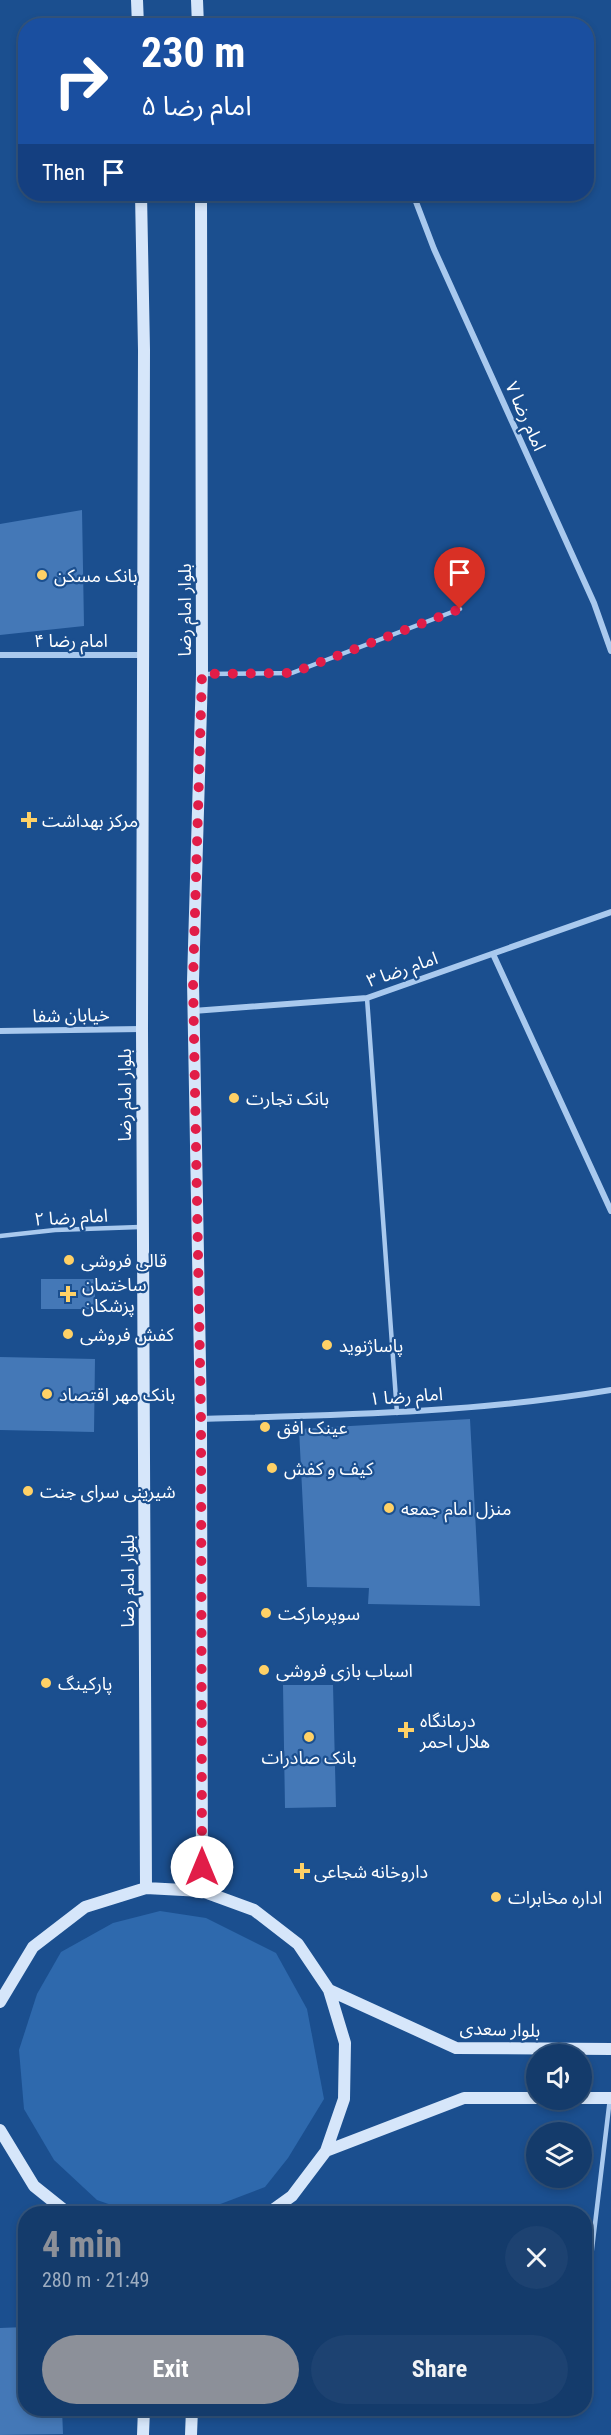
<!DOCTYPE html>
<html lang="en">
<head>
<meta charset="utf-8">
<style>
	:root { --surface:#143b6b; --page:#1d4271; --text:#f1f3f6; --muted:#9dadc1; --line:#33557e; --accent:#8c9099 }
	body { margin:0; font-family:"Roboto Condensed","Noto Sans Arabic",sans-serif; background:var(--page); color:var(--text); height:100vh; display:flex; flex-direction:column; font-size:22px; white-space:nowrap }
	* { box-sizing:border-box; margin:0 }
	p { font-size:20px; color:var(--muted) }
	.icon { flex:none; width:33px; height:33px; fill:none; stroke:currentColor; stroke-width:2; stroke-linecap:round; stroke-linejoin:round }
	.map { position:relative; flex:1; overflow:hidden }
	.sheet { position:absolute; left:18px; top:2206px; width:574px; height:210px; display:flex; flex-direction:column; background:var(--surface); border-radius:24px; box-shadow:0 3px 9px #0003,0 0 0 2px var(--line) }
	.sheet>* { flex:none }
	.top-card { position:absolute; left:18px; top:18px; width:576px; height:183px; border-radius:24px; box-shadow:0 3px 9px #0003,0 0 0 2px var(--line); background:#1a4fa0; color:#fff; overflow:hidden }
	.controls { position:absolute; left:526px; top:2044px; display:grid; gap:12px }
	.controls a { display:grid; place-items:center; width:66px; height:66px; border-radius:50%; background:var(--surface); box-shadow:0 3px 9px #0003,0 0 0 2px var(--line); font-size:30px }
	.pin { position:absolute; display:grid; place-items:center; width:51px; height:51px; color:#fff; margin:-62px -26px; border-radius:50% 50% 50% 0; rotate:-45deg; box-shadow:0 0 6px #0007 }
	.pin .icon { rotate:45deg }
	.me { position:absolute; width:66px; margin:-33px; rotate:0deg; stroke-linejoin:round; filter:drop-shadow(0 0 4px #0008) }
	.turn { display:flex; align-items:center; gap:21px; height:126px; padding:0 24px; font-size:27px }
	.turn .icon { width:78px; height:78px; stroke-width:2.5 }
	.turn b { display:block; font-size:42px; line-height:51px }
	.then { display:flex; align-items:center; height:57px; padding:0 24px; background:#0003; gap:12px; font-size:22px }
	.round { display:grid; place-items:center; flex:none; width:63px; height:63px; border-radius:32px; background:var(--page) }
	.overview { display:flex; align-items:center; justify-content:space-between; height:102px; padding:0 24px }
	h1 { font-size:36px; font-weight:700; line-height:45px; color:var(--accent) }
	.cta { display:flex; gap:12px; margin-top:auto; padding:12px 24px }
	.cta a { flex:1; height:69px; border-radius:36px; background:var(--accent); color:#fff; font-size:24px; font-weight:700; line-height:69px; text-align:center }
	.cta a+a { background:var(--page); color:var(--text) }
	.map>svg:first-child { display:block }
	.green { fill:#2e69ad }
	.building { fill:#4478b7 }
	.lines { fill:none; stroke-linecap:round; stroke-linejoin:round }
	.service { stroke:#a9c9ee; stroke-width:4.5 }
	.minor { stroke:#a9c9ee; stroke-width:6 }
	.secondary { stroke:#d6e6fa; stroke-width:12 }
	.route { stroke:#e11d48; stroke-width:10; stroke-dasharray:0 18 }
	.poi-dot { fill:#ffd166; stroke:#1b4f8f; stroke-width:2 }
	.labels { text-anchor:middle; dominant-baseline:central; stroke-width:4.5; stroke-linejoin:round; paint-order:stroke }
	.street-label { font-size:18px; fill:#fff; stroke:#1b4f8f }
	.poi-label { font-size:18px; fill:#fff; stroke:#1b4f8f; text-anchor:start }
</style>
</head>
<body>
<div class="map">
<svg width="611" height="2435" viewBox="0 0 611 2435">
	<rect width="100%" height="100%" fill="#1b4f8f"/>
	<path class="green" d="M160,1911l46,7 70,35 31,56 17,90 -36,59 -23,29 -63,24 -65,3 -40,-14 -43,-40 -30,-51 -5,-59 18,-56 24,-42 52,-29z"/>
	<path class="building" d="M82,510l2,116 -84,9v-111z
		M41,1279h54v30h-54z
		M0,1357l95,2 -1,73 -94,-2z
		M470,1419l10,187 -112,-2 1,-16 -62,-1 -8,-158z
		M283,1685h50l3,122 -51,1z
		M26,2327v82h36l1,25 -63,1v-107z"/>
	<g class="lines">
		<path class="service" d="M204,674l88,-1 168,-64
			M367,998l30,415
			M0,1236l55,-6 85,-3
			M585,2308l25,-210"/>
		<path class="minor" d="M413,194l21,55 160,354 17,48
			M0,655h143
			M493,954l118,257
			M193,1011l174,-13 244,-86
			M0,1031l142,-2
			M201,1419c137,-4 274,-6 410,-29"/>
		<path class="secondary" d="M137,0l1,26
			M197,0l1,26
			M141,194l3,156 -2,679 4,859
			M201,194l1,480 -9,307 8,438 1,472
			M329,1990l127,58 155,1
			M0,2002l33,-55 52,-40 61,-19 56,3 52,19 44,34 31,46 16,53 -1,56 -18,52 -34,45 -25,18
			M582,2098h29
			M0,2130l34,56 35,28
			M326,2151l138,-53h73
			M143,2435l1,-26
			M191,2435l1,-26"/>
	</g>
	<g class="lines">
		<path class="route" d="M202,1867l-1,-448 -8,-438 9,-307 90,-1 168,-64"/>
	</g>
	<g class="poi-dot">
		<circle cx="42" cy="575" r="6"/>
		<path d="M26 811h6v6h6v6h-6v6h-6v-6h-6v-6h6z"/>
		<circle cx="234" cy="1098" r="6"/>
		<circle cx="69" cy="1260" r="6"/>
		<path d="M65 1285h6v6h6v6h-6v6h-6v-6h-6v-6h6z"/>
		<circle cx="68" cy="1334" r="6"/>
		<circle cx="327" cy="1345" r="6"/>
		<circle cx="47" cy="1394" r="6"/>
		<circle cx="265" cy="1427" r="6"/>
		<circle cx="272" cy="1468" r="6"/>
		<circle cx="28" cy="1491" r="6"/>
		<circle cx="389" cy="1508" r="6"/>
		<circle cx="266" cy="1613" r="6"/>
		<circle cx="264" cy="1670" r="6"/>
		<circle cx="46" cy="1683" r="6"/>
		<path d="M403 1721h6v6h6v6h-6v6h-6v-6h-6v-6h6z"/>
		<circle cx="309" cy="1737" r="6"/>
		<path d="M299 1862h6v6h6v6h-6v6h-6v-6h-6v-6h6z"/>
		<circle cx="496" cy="1897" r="6"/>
	</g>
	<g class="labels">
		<g class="street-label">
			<text transform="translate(526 416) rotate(66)">امام رضا ۷</text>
			<text transform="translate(184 610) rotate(-90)">بلوار امام رضا</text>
			<text x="71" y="640">امام رضا ۴</text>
			<text transform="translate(402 969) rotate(-19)">امام رضا ۳</text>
			<text transform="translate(71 1015) rotate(-1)">خیابان شفا</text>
			<text transform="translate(124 1095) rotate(-90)">بلوار امام رضا</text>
			<text transform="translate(71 1217) rotate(-3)">امام رضا ۲</text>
			<text transform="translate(406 1396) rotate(-4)">امام رضا ۱</text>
			<text transform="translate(127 1581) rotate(-90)">بلوار امام رضا</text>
			<text transform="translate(500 2029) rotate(2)">بلوار سعدی</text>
		</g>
		<g class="poi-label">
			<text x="54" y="575">بانک مسکن</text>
			<text x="42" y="820">مرکز بهداشت</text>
			<text x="246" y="1098">بانک تجارت</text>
			<text x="81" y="1260">قالی فروشی</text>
			<text x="82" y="1284">ساختمان<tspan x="82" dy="21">پزشکان</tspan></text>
			<text x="80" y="1334">کفش فروشی</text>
			<text x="339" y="1345">پاساژنوید</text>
			<text x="59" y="1394">بانک مهر اقتصاد</text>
			<text x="277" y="1427">عینک افق</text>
			<text x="284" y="1468">کیف و کفش</text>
			<text x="40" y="1491">شیرینی سرای جنت</text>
			<text x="401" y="1508">منزل امام جمعه</text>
			<text x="278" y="1613">سوپرمارکت</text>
			<text x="276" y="1670">اسباب بازی فروشی</text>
			<text x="58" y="1683">پارکینگ</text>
			<text x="420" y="1720">درمانگاه<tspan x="420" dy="21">هلال احمر</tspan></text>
			<text x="309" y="1757" text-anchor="middle">بانک صادرات</text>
			<text x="314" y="1871">داروخانه شجاعی</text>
			<text x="508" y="1897">اداره مخابرات</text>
		</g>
	</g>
</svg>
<div class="controls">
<a><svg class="icon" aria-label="sound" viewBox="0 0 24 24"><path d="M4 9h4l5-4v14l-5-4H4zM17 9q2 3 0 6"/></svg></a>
<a><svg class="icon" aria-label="layers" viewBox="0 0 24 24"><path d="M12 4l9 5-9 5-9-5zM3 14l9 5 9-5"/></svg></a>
</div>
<div class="pin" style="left:460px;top:609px;background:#d93025"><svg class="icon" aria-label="arrive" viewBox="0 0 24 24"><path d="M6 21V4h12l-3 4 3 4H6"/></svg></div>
<svg class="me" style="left:202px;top:1867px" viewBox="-20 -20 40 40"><circle r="19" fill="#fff"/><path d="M0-13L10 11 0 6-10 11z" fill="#e11d48"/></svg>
<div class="top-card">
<div class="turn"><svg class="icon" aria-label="right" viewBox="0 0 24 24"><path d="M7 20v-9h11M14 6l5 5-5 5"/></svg><div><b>230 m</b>امام رضا ۵</div></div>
<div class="then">Then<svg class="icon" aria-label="arrive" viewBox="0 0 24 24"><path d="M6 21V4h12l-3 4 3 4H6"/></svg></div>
</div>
<section class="sheet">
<div class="overview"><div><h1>4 min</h1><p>280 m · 21:49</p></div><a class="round"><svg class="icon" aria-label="close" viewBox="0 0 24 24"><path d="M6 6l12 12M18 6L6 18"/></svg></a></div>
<div class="cta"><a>Exit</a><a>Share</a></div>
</section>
</div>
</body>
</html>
